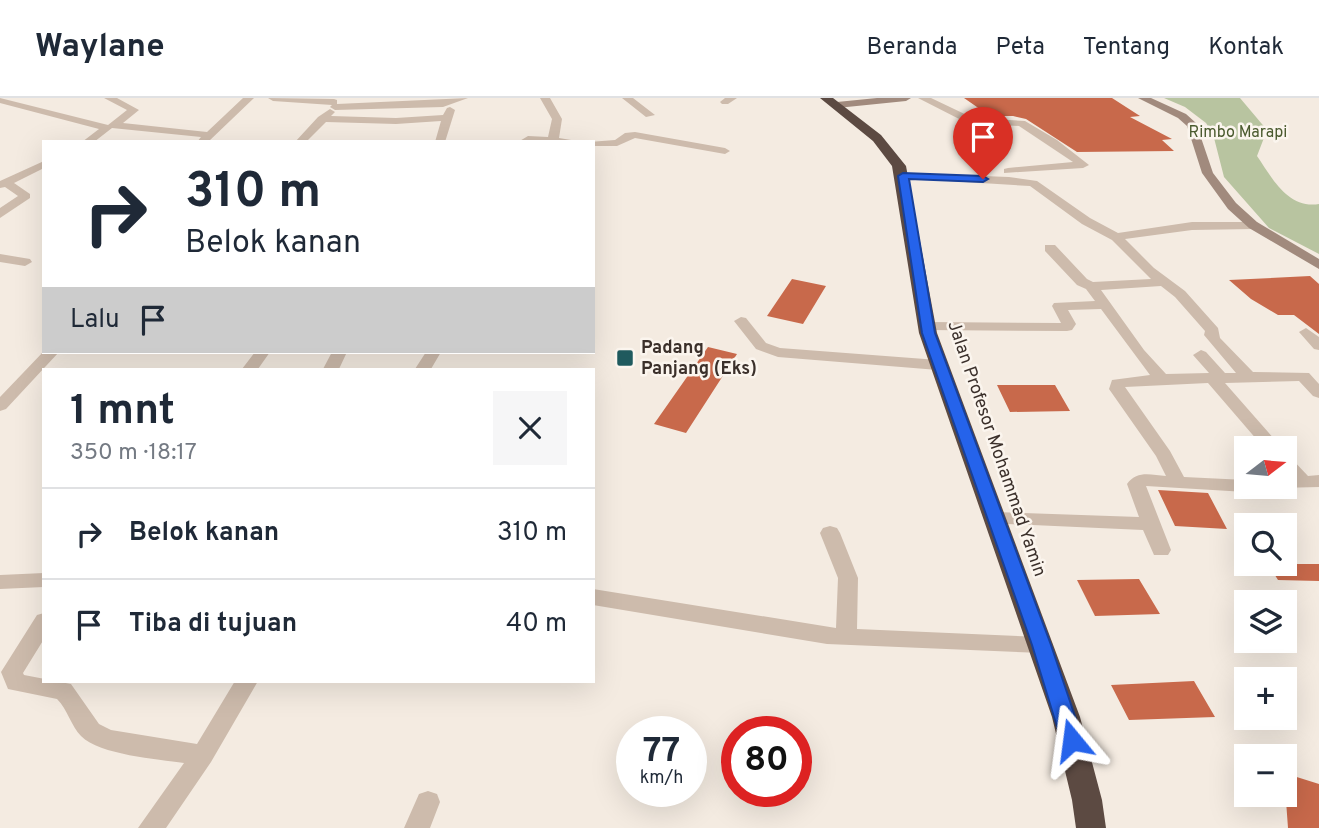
<!DOCTYPE html>
<html lang="id">
<head>
<meta charset="utf-8">
<style>
	:root { --surface:#fff; --page:#f6f6f7; --text:#1f2937; --muted:#747a83; --line:#e0e1e3 }
	body { margin:0; font-family:Overpass,sans-serif; background:var(--page); color:var(--text); height:100vh; display:flex; flex-direction:column; font-size:26px; white-space:nowrap }
	* { box-sizing:border-box; margin:0 }
	p { font-size:23px; color:var(--muted) }
	.icon { flex:none; width:38px; height:38px; fill:none; stroke:currentColor; stroke-width:2; stroke-linecap:round; stroke-linejoin:round }
	.map { position:relative; flex:1; overflow:hidden }
	.side { position:absolute; left:42px; top:270px; width:553px; height:315px; display:flex; flex-direction:column; background:var(--surface); border-radius:0px; box-shadow:0 7px 28px #0002 }
	.side>* { flex:none }
	.guide { position:absolute; left:42px; top:42px; width:553px; height:214px; border-radius:0px; box-shadow:0 7px 28px #0002; background:#fff; color:var(--text); overflow:hidden }
	.needle { width:46px; rotate:74deg }
	.fabs { position:absolute; left:1234px; top:338px; display:grid; gap:14px }
	.fabs a { display:grid; place-items:center; width:63px; height:63px; border-radius:0px; background:var(--surface); box-shadow:0 7px 28px #0002; font-size:35px }
	.speed { position:absolute; left:616px; top:618px; display:flex; gap:14px; font-size:35px; font-weight:700; text-align:center }
	.speed>* { display:grid; place-content:center; width:91px; height:91px; border-radius:50%; background:var(--surface); box-shadow:0 7px 28px #0002; line-height:1 }
	.speed small { font-size:18px; font-weight:400 }
	.speed .limit { border:10px solid #d22; background:#fff; color:#111 }
	.pin { position:absolute; display:grid; place-items:center; width:60px; height:60px; color:#fff; margin:-72px -30px; border-radius:50% 50% 50% 0; rotate:-45deg; box-shadow:0 0 7px #0007 }
	.pin .icon { rotate:45deg }
	.me { position:absolute; width:77px; margin:-38px; rotate:344deg; stroke-linejoin:round; filter:drop-shadow(0 0 5px #0008) }
	.turn { display:flex; align-items:center; gap:24px; height:147px; padding:0 28px; font-size:32px }
	.turn .icon { width:91px; height:91px; stroke-width:2.5 }
	.turn b { display:block; font-size:49px; line-height:60px }
	.then { display:flex; align-items:center; height:66px; padding:0 28px; background:#0003; gap:14px; font-size:26px }
	.round { display:grid; place-items:center; flex:none; width:74px; height:74px; border-radius:0px; background:var(--page) }
	.headline { display:flex; align-items:center; justify-content:space-between; height:119px; padding:0 28px }
	h1 { font-size:42px; font-weight:700; line-height:52px }
	ul { padding:0; list-style:none }
	li { display:flex; align-items:center; gap:21px; height:91px; padding:0 28px; border-top:2px solid var(--line) }
	li div { flex:1 }
	li b { display:block; font-size:26px }
	li em { font-style:normal }
	header { display:flex; align-items:center; gap:42px; box-sizing:border-box; height:98px; padding:0 35px; background:var(--surface); border-bottom:2px solid var(--line) }
	header strong { font-size:33px }
	nav { display:flex; gap:38px; margin-inline-start:auto; font-size:24px }
	.map>svg:first-child { display:block }
	.green { fill:#b8c4a0 }
	.building { fill:#c8694b }
	.lines { fill:none; stroke-linecap:round; stroke-linejoin:round }
	.street { fill:#cdbbac; fill-rule:evenodd }
	.secondary { fill:#a18a7d; fill-rule:evenodd }
	.highway { fill:#5c4a42; fill-rule:evenodd }
	.route { fill:#2563eb; stroke:#184099; stroke-width:2 }
	.poi-dot { fill:#1f5a5e; stroke:#fbf5ee; stroke-width:2.5 }
	.labels { text-anchor:middle; dominant-baseline:central; stroke-width:5; stroke-linejoin:round; paint-order:stroke }
	.far-park-label { font-size:16px; fill:#4a5a2e; stroke:#fbf5ee }
	.poi-label { font-size:18px; font-weight:bold; fill:#3b302b; stroke:#fbf5ee; text-anchor:start }
	.street-label { font-size:18px; fill:#3b302b; stroke:#fbf5ee }
</style>
</head>
<body>
<header>
<strong>Waylane</strong>
<nav><a>Beranda</a><a>Peta</a><a>Tentang</a><a>Kontak</a></nav>
</header>
<div class="map">
<svg width="1319" height="730" viewBox="0 0 1319 730">
	<rect width="100%" height="100%" fill="#f4ebe1"/>
	<path class="green" d="M1164,0h76l27,32 -10,26c15,22 31,53 62,48v50l-50,-26 -45,-51 -11,-43 -7,-11 -21,-16z"/>
	<path class="building" d="M964,0h148l28,18 -10,1 42,22 -10,1 12,11 -97,1 -51,-33 -13,-3h-23z
		M1310,178l9,8v50l-25,-19h-16l-27,-16 -22,-19z
		M792,181l34,7 -23,38 -36,-8z
		M708,249l29,7 -51,79 -32,-9z
		M997,287h58l15,26 -60,1z
		M1158,392l50,3 19,36 -52,-3z
		M1268,466h51v17l-41,-1z
		M1139,481l21,35 -65,2 -18,-36z
		M1194,583l21,36 -86,3 -18,-35z
		M1284,675l35,11v44h-31z"/>
	<g class="lines">
		<path class="street" d="M0,0l108,27 19,-15 -23,-12h13l22,12 -16,13 84,9 36,-34h11l-46,44h-11l4,-5 -89,-9 -18,14h-12l17,-13 -99,-26z
			M268,0l66,1 3,1v4l131,-6 -25,9 -108,3 -5,-3 2,-2 -59,-4z
			M540,0h10l12,21 -3,19 24,4h-65l10,-6 20,1 4,-18z
			M622,0h11l22,17 -9,2z
			M725,0h12l-9,6h-6l-2,-2z
			M918,0h13l42,20 52,3 32,19 32,25 -6,3 -79,5v-4l4,-1 65,-6 -54,-36 -52,-3z
			M450,9l5,3 -10,32h-10l6,-21 -45,3 -70,-2 -20,20h-11l23,-25 12,-8 5,3 -4,4 65,2 47,-3 4,-7z
			M635,34l90,16 5,3 -5,3 -90,-16 -18,8h-24v-4h-4l26,-2 10,-7z
			M44,63v7l-30,15 16,11v4l-30,20v-10l18,-12 -13,-9 -5,1v-7z
			M903,75l106,4 28,4 53,37 28,15 74,-11h65l2,3 -6,4 -61,1 -67,9 29,29 31,23 33,37 2,10 33,34 56,1 10,11v14l-6,-2 -14,-15 -74,2 57,65h-18l-56,-65 -83,4 45,64 14,26 62,3v6h9l-9,6 -100,-6 25,64 -3,5h-14l-11,-25 -156,-7 -2,-5 2,-5 7,-1 145,5 -12,-33c10,-14 24,-9 39,-8l-10,-20 -47,-67 3,-9 38,-5 -49,-66 -33,1 8,14 -4,6 -5,1 -140,-1 -7,-4 7,-4 134,1 -9,-17 2,-3 41,-2 -9,-12 -9,-4 -32,-34v-6h10l32,34 6,3 58,-3 -39,-39 -30,-16 -52,-38 -131,-8 -2,-2zM1161,188l14,11 30,34 -1,4 32,38h-11l-19,-21 -5,-2 -8,5 16,18 -43,1 -22,-24 -43,-60z
			M0,156l30,5 2,3 -7,4 -25,-4z
			M741,219l5,1 20,25 14,5 158,12 8,5 -8,5 -160,-13 -22,-8 -22,-28z
			M1306,230l13,9v13l-5,-1 -15,-17z
			M44,253l15,1 -53,57 -6,2v-14z
			M255,254h15l-12,17h-16z
			M332,254h15l-8,17h-16z
			M426,254h15l-10,17h-16z
			M1284,358l6,1 18,19 11,-1v12l-41,1 6,-2v-8h5l-5,-5z
			M830,428l7,2 3,5 18,45 -1,51 185,8 8,2 3,6 -3,6 -8,2 -215,-9 -234,-39v-16l243,39 2,-50 -18,-45 3,-5z
			M44,475v14l-44,2v-14z
			M44,515v26l-21,34 1,2 47,9 28,40 12,6 86,14 38,-63h23l-47,81 -45,66h-28l46,-65c-27,-4 -84,-8 -103,-27 -10,-10 -13,-26 -24,-37l-49,-10 -7,-17 36,-57z
			M428,693l9,3 3,8 -10,26h-26l15,-34z"/>
		<path class="secondary" d="M877,0h34l-5,3 -69,7 -5,-3 5,-3z
			M1138,0h13l35,16 10,9 17,50 23,30 21,19 62,37v10l-70,-41 -21,-19 -26,-36 -15,-47 -9,-8z"/>
		<path class="highway" d="M820,0h13l48,37 25,31 31,167 143,384 22,83 4,28h-30l-4,-28 -20,-83 -133,-384 -27,-167 -19,-25z"/>
	</g>
	<path class="route" d="M903,75l80,3 5,3 -5,3 -74,-3 26,154 116,312 32,95 -3,6 -8,3 -8,-3 -3,-6 -29,-95 -110,-312 -24,-157z"/>
	<rect class="poi-dot" x="616" y="251" width="18" height="18" rx="3.5"/>
	<g class="labels">
		<g class="far-park-label">
			<text x="1238" y="35">Rimbo Marapi</text>
		</g>
		<g class="poi-label">
			<text x="641" y="250">Padang<tspan x="641" dy="21">Panjang (Eks)</tspan></text>
		</g>
		<g class="street-label">
			<text transform="translate(996 351) rotate(71)">Jalan Profesor Mohammad Yamin</text>
		</g>
	</g>
</svg>
<div class="fabs">
<a><svg class="needle" viewBox="-14 -14 28 28"><path d="M0-13l5 13h-10z" fill="#e53935"/><path d="M0 13l5-13h-10z" fill="#747a83"/></svg></a>
<a><svg class="icon" aria-label="search" viewBox="0 0 24 24"><circle cx="10" cy="10" r="6"/><path d="M15 15l6 6"/></svg></a>
<a><svg class="icon" aria-label="layers" viewBox="0 0 24 24"><path d="M12 4l9 5-9 5-9-5zM3 14l9 5 9-5"/></svg></a>
<a>+</a>
<a>−</a>
</div>
<div class="speed"><div>77<small>km/h</small></div><div class="limit">80</div></div>
<div class="pin" style="left:983px;top:81px;background:#d93025"><svg class="icon" aria-label="arrive" viewBox="0 0 24 24"><path d="M6 21V4h12l-3 4 3 4H6"/></svg></div>
<svg class="me" style="left:1072px;top:642px" viewBox="-20 -20 40 40"><path d="M0-17L14 15 0 8-14 15z" fill="#2563eb" stroke="#fff" stroke-width="4"/></svg>
<div class="guide">
<div class="turn"><svg class="icon" aria-label="right" viewBox="0 0 24 24"><path d="M7 20v-9h11M14 6l5 5-5 5"/></svg><div><b>310 m</b>Belok kanan</div></div>
<div class="then">Lalu<svg class="icon" aria-label="arrive" viewBox="0 0 24 24"><path d="M6 21V4h12l-3 4 3 4H6"/></svg></div>
</div>
<section class="side">
<div class="headline"><div><h1>1 mnt</h1><p>350 m · 18:17</p></div><a class="round"><svg class="icon" aria-label="close" viewBox="0 0 24 24"><path d="M6 6l12 12M18 6L6 18"/></svg></a></div>
<ul>
<li><svg class="icon" aria-label="right" viewBox="0 0 24 24"><path d="M7 20v-9h11M14 6l5 5-5 5"/></svg><div><b>Belok kanan</b></div><em>310 m</em></li>
<li><svg class="icon" aria-label="arrive" viewBox="0 0 24 24"><path d="M6 21V4h12l-3 4 3 4H6"/></svg><div><b>Tiba di tujuan</b></div><em>40 m</em></li>
</ul>
</section>
</div>
</body>
</html>
